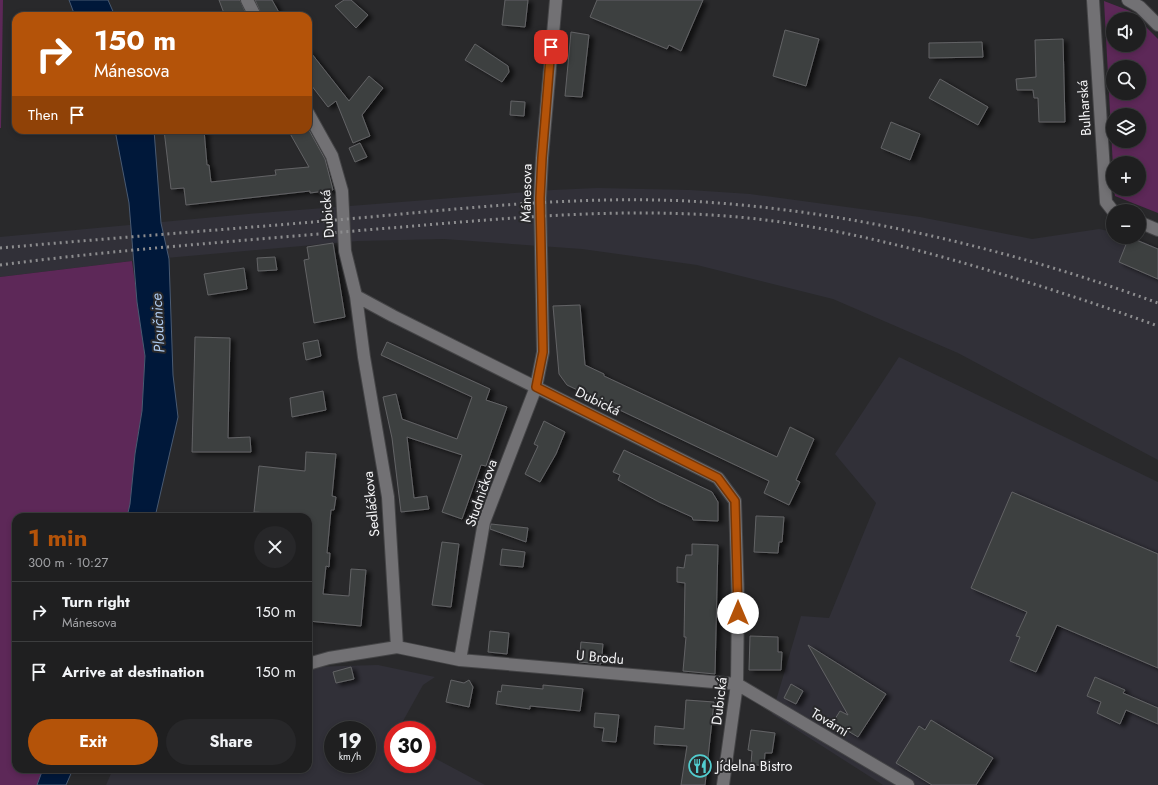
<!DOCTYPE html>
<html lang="en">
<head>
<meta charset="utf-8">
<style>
	:root { --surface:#1f1f20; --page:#272729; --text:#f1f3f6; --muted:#a1a2a5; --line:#3c3d3e; --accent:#b45309 }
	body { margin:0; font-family:Jost,sans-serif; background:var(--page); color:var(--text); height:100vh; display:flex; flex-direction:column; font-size:15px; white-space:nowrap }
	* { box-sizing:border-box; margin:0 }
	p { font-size:13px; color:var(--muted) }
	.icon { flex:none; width:22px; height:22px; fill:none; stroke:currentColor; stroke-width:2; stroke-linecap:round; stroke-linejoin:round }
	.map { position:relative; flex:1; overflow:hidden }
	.panel { position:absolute; left:12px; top:513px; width:300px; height:260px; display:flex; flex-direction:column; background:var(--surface); border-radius:12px; box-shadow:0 2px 6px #0003,0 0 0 1px var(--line) }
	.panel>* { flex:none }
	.guide { position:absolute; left:12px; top:12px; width:300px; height:122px; border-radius:12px; box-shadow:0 2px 6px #0003,0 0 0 1px var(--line); background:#b45309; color:#fff; overflow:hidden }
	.tools { position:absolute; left:1106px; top:12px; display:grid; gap:8px }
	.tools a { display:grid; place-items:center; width:40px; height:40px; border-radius:50%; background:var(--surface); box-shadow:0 2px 6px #0003,0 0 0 1px var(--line); font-size:20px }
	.speed { position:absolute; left:324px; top:721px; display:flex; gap:8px; font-size:20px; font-weight:700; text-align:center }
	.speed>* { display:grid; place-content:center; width:52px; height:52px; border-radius:50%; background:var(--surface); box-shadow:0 2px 6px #0003,0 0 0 1px var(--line); line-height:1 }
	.speed small { font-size:10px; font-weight:400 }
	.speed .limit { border:6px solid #d22; background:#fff; color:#111 }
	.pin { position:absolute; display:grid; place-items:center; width:34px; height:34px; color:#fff; margin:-17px; border-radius:8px; box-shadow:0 2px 6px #0006 }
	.me { position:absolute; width:44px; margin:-22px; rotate:0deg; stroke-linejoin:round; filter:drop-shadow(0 0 3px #0008) }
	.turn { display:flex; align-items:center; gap:14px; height:84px; padding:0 16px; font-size:18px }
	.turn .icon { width:52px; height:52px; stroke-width:2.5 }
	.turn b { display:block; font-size:28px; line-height:34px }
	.then { display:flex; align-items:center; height:38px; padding:0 16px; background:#0003; gap:8px; font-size:15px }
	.round { display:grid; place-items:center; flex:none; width:42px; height:42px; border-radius:21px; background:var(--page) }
	.overview { display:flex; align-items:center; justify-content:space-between; height:68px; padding:0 16px }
	h1 { font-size:24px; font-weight:700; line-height:30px; color:var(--accent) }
	.cta { display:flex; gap:8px; margin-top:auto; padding:8px 16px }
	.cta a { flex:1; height:46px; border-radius:24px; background:var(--accent); color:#fff; font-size:16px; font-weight:700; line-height:46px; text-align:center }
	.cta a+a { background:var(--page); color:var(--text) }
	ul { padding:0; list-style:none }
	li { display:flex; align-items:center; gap:12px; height:60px; padding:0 16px; border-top:1px solid var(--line) }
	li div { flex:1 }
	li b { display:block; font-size:15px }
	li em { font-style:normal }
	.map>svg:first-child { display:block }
	.built { fill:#313038; fill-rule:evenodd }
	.green { fill:#5d2858; fill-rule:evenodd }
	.water { fill:#00183a; stroke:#495a72 }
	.building { fill:#3e3f41; stroke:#626365; filter:url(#shadow) }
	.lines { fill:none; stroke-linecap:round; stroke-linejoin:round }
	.minor-casing { stroke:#444446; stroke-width:14 }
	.minor { stroke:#727174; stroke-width:12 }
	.rail { stroke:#8c8c8e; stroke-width:3; stroke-dasharray:2 4; stroke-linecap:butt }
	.route-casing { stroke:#753606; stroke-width:10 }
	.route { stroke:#b45309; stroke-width:7 }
	.labels { text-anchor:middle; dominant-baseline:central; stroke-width:4; stroke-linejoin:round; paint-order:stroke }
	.street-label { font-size:14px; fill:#f4f4f6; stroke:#29292b }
	.poi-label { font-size:14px; fill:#f4f4f6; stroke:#29292b; text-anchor:start }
	.water-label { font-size:15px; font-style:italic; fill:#adcaef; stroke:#29292b }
</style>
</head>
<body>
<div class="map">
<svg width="1158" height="785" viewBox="0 0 1158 785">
	<defs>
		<filter id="shadow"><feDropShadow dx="4.5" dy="2.5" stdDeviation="2" flood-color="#0009"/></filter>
	</defs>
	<rect width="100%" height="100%" fill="#29292b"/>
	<path class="built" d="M597,188l93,2 60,4 170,23 112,22 67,-10 14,3v5h20l25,11v212l-200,-107 -125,-54 -136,-34 -115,-16 -138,-10 -86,2 -226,20 -132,16v-40l260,-24 293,-23z
		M899,357l259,125v303h-275l-111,-71 29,-98 28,2 47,-115 -41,-49z
		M378,665l57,12 -12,8 -25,45h-5v34h34v-10l58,31h-379l7,-16h195v-102zM333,730h34v34h-34z"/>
	<path class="green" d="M0,0h3l-2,128h-1z
		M1104,1l26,10 8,8h-25v26h26v-25l19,19v174l-43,-17 -1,-7h25v-26h-26v4zM1113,67h26v26h-26zM1113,115h26v26h-26z
		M132,261l13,95 -3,55 -7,43 -5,50 -3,13h-111v252h27l-6,16h-37v-508z"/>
	<path class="water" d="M69,0h39l7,16h-40z
		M115,130h39l7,93 8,36 4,116 5,42 -23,100h-28l3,-13 5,-50 7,-43 3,-55 -8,-54 -8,-99z
		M43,769h30l-7,16h-29z"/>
	<path class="building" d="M219,0h21l7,16h-22z
		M255,0h17l9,16h-19z
		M344,0h7l17,15 -12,13 -21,-22z
		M505,0h23l-3,27 -23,-2z
		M597,0h106l-22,51 -12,-6 -2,4 -77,-32z
		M785,30l34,9 -13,47 -33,-10z
		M571,32l18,3 -7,62 -17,-1z
		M1063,39l2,83h-26l-1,-24h-4l-1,-8h-16l-1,-11 20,-2 -1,-37z
		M982,42l1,15 -54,1v-15z
		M475,44l33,22 1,6 -7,10 -37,-22z
		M308,49l41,52 20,-25 14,12 -21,27 8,21 -17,7 -17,-42 -8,6 -20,-26z
		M940,79l48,28 -10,18 -49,-27z
		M511,101l14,1 -1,14 -14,-1z
		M891,122l29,12 -10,26 -29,-12z
		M164,130h40l3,35h2l2,17 65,-7 -1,-5 34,-3 -21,-37h21l16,29 8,31 -23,3v-2l-124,14 -2,-17 -13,1z
		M360,143l7,14 -12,5 -6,-14z
		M1129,237l29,12v30l-39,-17z
		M333,243l12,74 -31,6 -10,-63 5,-1 -2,-12z
		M275,257l2,13 -19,1 -1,-13z
		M244,268l3,21 -39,6 -4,-21z
		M580,305l5,60 19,9v2l173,81 13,-30 24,12 -18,41 4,2 -11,23 -25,-12 5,-12 -202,-96 -8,-11 -6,-68z
		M195,337l35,1 -2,100 22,-1 1,15h-59z
		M318,340l3,16 -15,4 -3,-17z
		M387,342l103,47 -4,11 21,7 -21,59 -5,-1 -19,54 -20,-7 20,-57 -55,-18 7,61 13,-2 2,13 -28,3 -9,-74 -9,-41 13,-3 6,25 55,20 15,-42 -91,-42z
		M323,391l3,19 -34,7 -2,-19z
		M544,421l21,11 -9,22 -16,28 -15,-8 13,-28 -4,-2z
		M624,450l88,42 6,10v19l-25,-1 -1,-3 -33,-15 -41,-22 2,-5 -7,-3z
		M306,452l30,2 -4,42 4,1 -2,13h-3l-4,43h3l-1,14 -3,-1 -3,28 26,2 2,-27 15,1 -5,56 -53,-5v-104h-39v-4l-15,-1 5,-46 46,5z
		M1012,492l146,62v114l-101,-43 -21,47 -26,-11 10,-24 -4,-1 11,-24 -56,-24z
		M756,516l28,1 -2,25h-3l-1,11 -24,-1z
		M491,524l37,4 -2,14 -36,-13z
		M442,542l17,2 -8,63 -19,-2z
		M692,544l26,1 -3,129 -32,-3 3,-34h-2l1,-54 -8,-1v-15l7,1 2,-13h6z
		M502,549l23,3 -2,15 -23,-2z
		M490,631l19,2 -2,21 -19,-2z
		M750,636l28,1v15h4l-1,18h-32z
		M581,642l22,2 -2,20 -22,-2z
		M808,645l78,49 -28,43 -25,-15 7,-11 8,4z
		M351,667l3,12 -18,4 -3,-11z
		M1095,677l30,13 -2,3 35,15v16l-32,-14 -6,14 -23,-11 4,-11 -14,-6z
		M451,680l13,3 5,-3 4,7 -4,20 -23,-5z
		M791,684l12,7 -7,13 -12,-6z
		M502,685l41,4v-4l40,4 -3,22 -50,-5v3l-34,-5 2,-13 3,1z
		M686,700l28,2 -9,83h-24l6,-39 -33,-2 1,-18 29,3z
		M595,713l24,2 -3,27 -14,-1 2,-13 -10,-1z
		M931,720l62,38 -17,27h-44l-36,-22 23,-37 6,4z
		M751,730l24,3 -3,20h-7l-1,13 -13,-2 1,-13 -4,-1z"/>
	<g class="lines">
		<g class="minor-casing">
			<path id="minor" d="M247,0l8,16
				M1093,0l13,202 7,9
				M1128,0l12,7 18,18
				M308,113l24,43 10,35 3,60 11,45 8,61 24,140 9,150
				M1139,222l19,8
				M356,296l37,20 325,162 17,23 3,98 -1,85 -14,101
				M460,660l24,-138 52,-135 7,-35 -3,-154 2,-40 14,-158
				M308,664l21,-6 68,-11 63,13 277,24 171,101"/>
		</g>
		<use href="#minor" class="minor"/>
		<path class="rail" d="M0,248c123,-11 247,-20 370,-31 105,-10 212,-21 317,-16 157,8 324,48 471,102
			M0,265c121,-16 243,-24 365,-35 127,-10 255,-25 383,-12 86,9 170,31 253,56 53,16 105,33 157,52"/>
	</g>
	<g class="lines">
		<g class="route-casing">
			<path id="route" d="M551,47l-9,111 -2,40 3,154 -7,35 182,91 17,23 3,112"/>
		</g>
		<use href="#route" class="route"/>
	</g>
	<defs>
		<g id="restaurant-ring" transform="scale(1.15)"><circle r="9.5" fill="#29292b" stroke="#52cdcf" stroke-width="1.5"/><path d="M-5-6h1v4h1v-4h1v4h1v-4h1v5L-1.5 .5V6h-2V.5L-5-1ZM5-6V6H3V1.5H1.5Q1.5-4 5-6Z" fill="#52cdcf"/></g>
	</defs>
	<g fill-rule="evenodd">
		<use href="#restaurant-ring" x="700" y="766"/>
	</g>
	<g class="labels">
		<g class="street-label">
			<text transform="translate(1084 108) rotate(-94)">Bulharská</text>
			<text transform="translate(526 193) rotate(-89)">Mánesova</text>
			<text transform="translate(327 214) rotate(-95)">Dubická</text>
			<text transform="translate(598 401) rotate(26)">Dubická</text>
			<text transform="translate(481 493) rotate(-71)">Studničkova</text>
			<text transform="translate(371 504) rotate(-96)">Sedláčkova</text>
			<text transform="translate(600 657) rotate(5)">U Brodu</text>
			<text transform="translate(719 701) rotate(-83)">Dubická</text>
			<text transform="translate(830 722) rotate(31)">Tovární</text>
		</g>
		<g class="poi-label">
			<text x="716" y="766">Jídelna Bistro</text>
		</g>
		<g class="water-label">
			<text transform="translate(158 323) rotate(-93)">Ploučnice</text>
		</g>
	</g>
</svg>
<div class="tools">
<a><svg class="icon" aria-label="sound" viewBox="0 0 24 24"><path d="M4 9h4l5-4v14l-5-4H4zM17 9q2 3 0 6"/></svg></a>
<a><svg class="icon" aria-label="search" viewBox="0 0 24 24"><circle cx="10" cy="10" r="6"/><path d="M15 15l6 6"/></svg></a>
<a><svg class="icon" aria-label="layers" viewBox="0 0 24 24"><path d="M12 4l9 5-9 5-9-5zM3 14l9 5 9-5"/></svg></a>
<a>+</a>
<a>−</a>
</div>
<div class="speed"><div>19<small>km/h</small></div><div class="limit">30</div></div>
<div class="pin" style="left:551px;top:47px;background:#d93025"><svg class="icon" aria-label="arrive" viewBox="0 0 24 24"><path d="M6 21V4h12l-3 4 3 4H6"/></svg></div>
<svg class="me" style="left:738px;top:613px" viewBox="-20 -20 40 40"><circle r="19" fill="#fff"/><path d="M0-13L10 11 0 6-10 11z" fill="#b45309"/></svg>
<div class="guide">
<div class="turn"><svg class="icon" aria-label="right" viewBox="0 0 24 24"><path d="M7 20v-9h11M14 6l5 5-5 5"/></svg><div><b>150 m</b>Mánesova</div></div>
<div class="then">Then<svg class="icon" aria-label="arrive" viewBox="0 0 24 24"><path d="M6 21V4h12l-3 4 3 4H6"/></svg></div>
</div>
<section class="panel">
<div class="overview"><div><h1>1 min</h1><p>300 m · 10:27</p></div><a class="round"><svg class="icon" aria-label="close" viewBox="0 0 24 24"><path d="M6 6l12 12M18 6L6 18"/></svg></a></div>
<ul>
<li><svg class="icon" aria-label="right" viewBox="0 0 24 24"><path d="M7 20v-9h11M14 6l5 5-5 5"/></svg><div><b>Turn right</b><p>Mánesova</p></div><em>150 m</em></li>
<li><svg class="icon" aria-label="arrive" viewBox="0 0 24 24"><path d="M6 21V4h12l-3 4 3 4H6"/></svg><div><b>Arrive at destination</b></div><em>150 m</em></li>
</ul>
<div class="cta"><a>Exit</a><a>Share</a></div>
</section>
</div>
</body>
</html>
